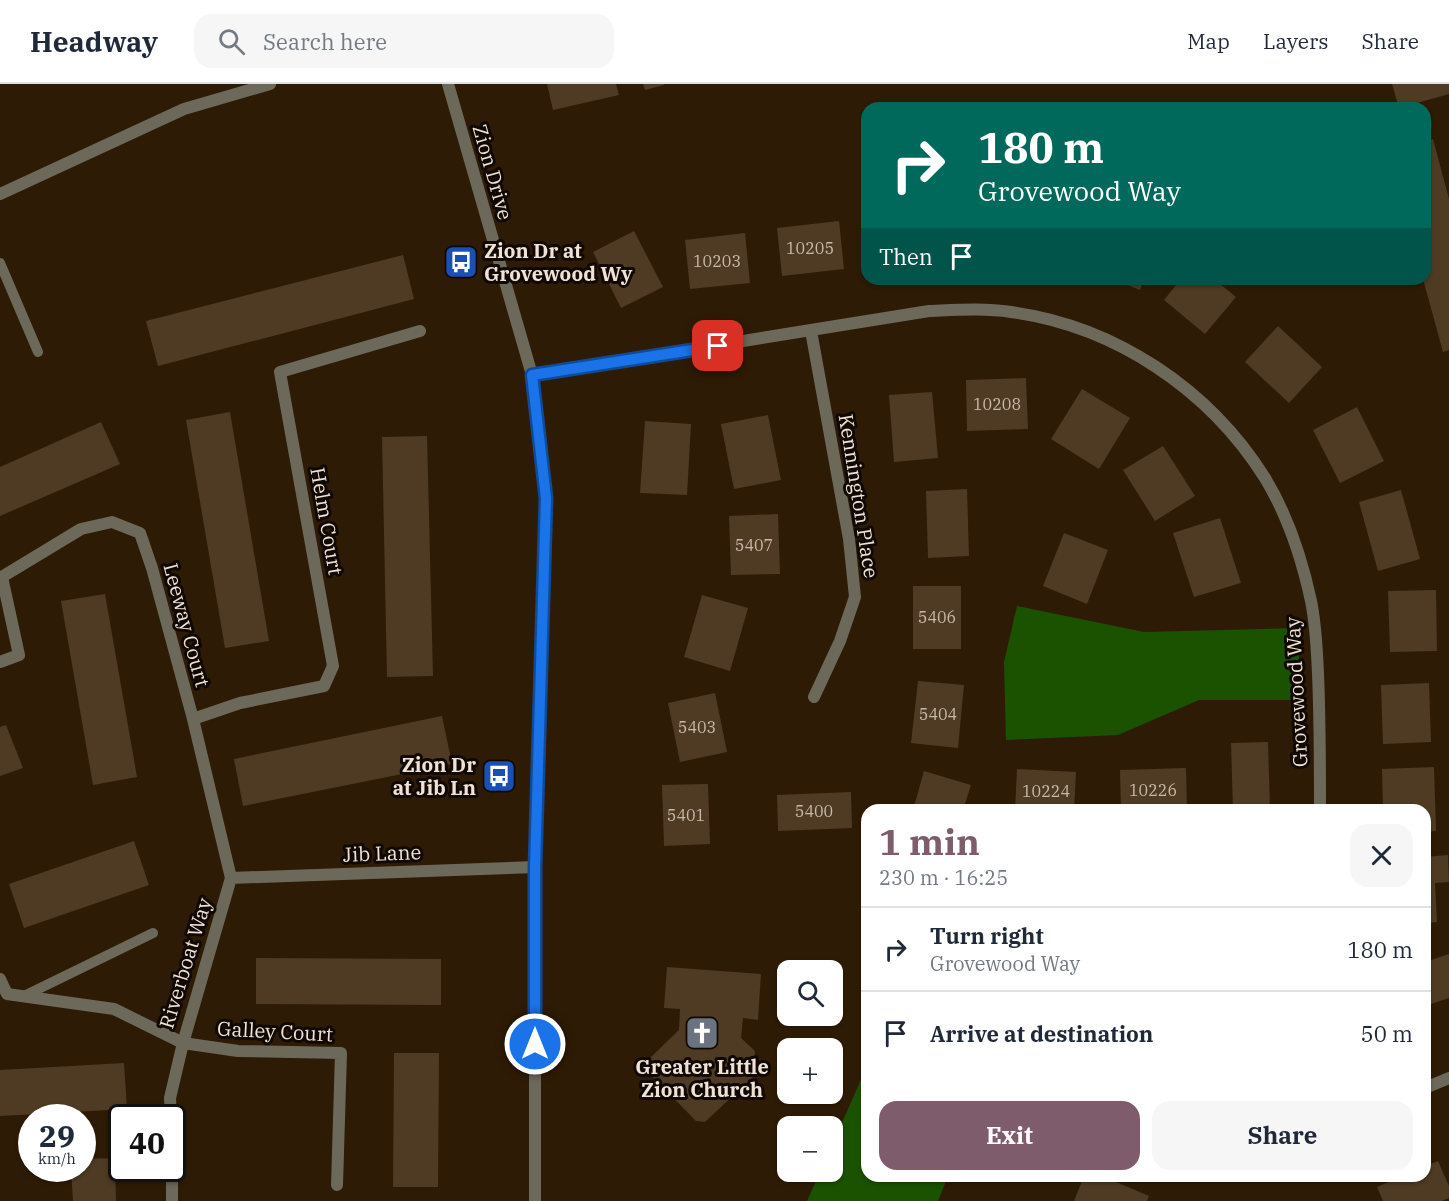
<!DOCTYPE html>
<html lang="en">
<head>
<meta charset="utf-8">
<style>
	:root { --surface:#fff; --page:#f6f6f7; --text:#1f2937; --muted:#747a83; --line:#e0e1e3; --accent:#7e5c6c }
	body { margin:0; font-family:"IBM Plex Serif",serif; background:var(--page); color:var(--text); height:100vh; display:flex; flex-direction:column; font-size:22px; white-space:nowrap }
	* { box-sizing:border-box; margin:0 }
	p { font-size:20px; color:var(--muted) }
	.icon { flex:none; width:33px; height:33px; fill:none; stroke:currentColor; stroke-width:2; stroke-linecap:round; stroke-linejoin:round }
	.map { position:relative; flex:1; overflow:hidden }
	.sheet { position:absolute; left:861px; top:720px; width:570px; height:378px; display:flex; flex-direction:column; background:var(--surface); border-radius:18px; box-shadow:0 2px 4px #0004 }
	.sheet>* { flex:none }
	.guide { position:absolute; left:861px; top:18px; width:570px; height:183px; border-radius:18px; box-shadow:0 2px 4px #0004; background:#00695c; color:#fff; overflow:hidden }
	.controls { position:absolute; left:777px; top:876px; display:grid; gap:12px }
	.controls a { display:grid; place-items:center; width:66px; height:66px; border-radius:12px; background:var(--surface); box-shadow:0 2px 4px #0004; font-size:30px }
	.speed { position:absolute; left:18px; top:1020px; display:flex; gap:12px; font-size:30px; font-weight:700; text-align:center }
	.speed>* { display:grid; place-content:center; width:78px; height:78px; border-radius:50%; background:var(--surface); box-shadow:0 2px 4px #0004; line-height:1 }
	.speed small { font-size:15px; font-weight:400 }
	.speed .limit { border:3px solid #111; border-radius:9px; background:#fff; color:#111 }
	.pin { position:absolute; display:grid; place-items:center; width:51px; height:51px; color:#fff; margin:-26px; border-radius:12px; box-shadow:0 3px 9px #0006 }
	.me { position:absolute; width:66px; margin:-33px; rotate:0deg; stroke-linejoin:round; filter:drop-shadow(0 0 4px #0008) }
	.turn { display:flex; align-items:center; gap:21px; height:126px; padding:0 18px; font-size:27px }
	.turn .icon { width:78px; height:78px; stroke-width:2.5 }
	.turn b { display:block; font-size:42px; line-height:51px }
	.then { display:flex; align-items:center; height:57px; padding:0 18px; background:#0003; gap:12px; font-size:22px }
	.round { display:grid; place-items:center; flex:none; width:63px; height:63px; border-radius:18px; background:var(--page) }
	.head { display:flex; align-items:center; justify-content:space-between; height:102px; padding:0 18px }
	h1 { font-size:36px; font-weight:700; line-height:45px; color:var(--accent) }
	.cta { display:flex; gap:12px; margin-top:auto; padding:12px 18px }
	.cta a { flex:1; height:69px; border-radius:18px; background:var(--accent); color:#fff; font-size:24px; font-weight:700; line-height:69px; text-align:center }
	.cta a+a { background:var(--page); color:var(--text) }
	ul { padding:0; list-style:none }
	li { display:flex; align-items:center; gap:18px; height:84px; padding:0 18px; border-top:2px solid var(--line) }
	li div { flex:1 }
	li b { display:block; font-size:22px }
	li em { font-style:normal }
	header { display:flex; align-items:center; gap:36px; box-sizing:border-box; height:84px; padding:0 30px; background:var(--surface); border-bottom:2px solid var(--line) }
	header strong { font-size:28px }
	nav { display:flex; gap:33px; margin-inline-start:auto; font-size:21px }
	.search { width:420px; height:54px; background:var(--page); display:flex; align-items:center; gap:15px; box-sizing:border-box; padding:0 21px; border-radius:18px; color:var(--muted); font-size:22px }
	.map>svg:first-child { display:block }
	.forest { fill:#1b5200 }
	.building { fill:#4f3b24 }
	.lines { fill:none; stroke-linecap:round; stroke-linejoin:round }
	.service { stroke:#6c695b; stroke-width:10 }
	.minor { stroke:#6c695b; stroke-width:12 }
	.tertiary { stroke:#6c695b; stroke-width:12 }
	.route-casing { stroke:#114b97; stroke-width:15 }
	.route { stroke:#1a73e8; stroke-width:10 }
	.labels { text-anchor:middle; dominant-baseline:central; stroke-width:6; stroke-linejoin:round; paint-order:stroke }
	.number-label { font-size:16px; fill:#c8b9a9 }
	.street-label { font-size:20px; fill:#f0e3d5; stroke:#100802 }
	.poi-label { font-size:20px; font-weight:bold; fill:#f0e3d5; stroke:#100802; text-anchor:start }
</style>
</head>
<body>
<header>
<strong>Headway</strong>
<div class="search"><svg class="icon" aria-label="search" viewBox="0 0 24 24"><circle cx="10" cy="10" r="6"/><path d="M15 15l6 6"/></svg>Search here</div>
<nav><a>Map</a><a>Layers</a><a>Share</a></nav>
</header>
<div class="map">
<svg width="1449" height="1117" viewBox="0 0 1449 1117">
	<rect width="100%" height="100%" fill="#2e1b05"/>
	<path class="forest" d="M1017,522l127,26 153,-4 5,72h-103l-81,35 -112,5 -2,-78z
		M867,982v110h81l-10,25h-131l13,-29h12l1,-29z"/>
	<path class="building" d="M547,0h69l3,11 -66,15z
		M643,0h21v1l-19,5z
		M1392,0h57v10l-50,14z
		M1433,55l16,60v151l-6,2 -20,-73h2v-137z
		M864,132h3v15h-1z
		M839,137l5,48 -62,7 -5,-48z
		M634,147l29,56 -42,21 -28,-56z
		M745,149l5,50 -60,6 -5,-49z
		M403,171l11,44 -256,67 -12,-45z
		M1112,195h32l-4,11z
		M1181,195h33l22,18 -31,37 -41,-34z
		M1278,242l44,41 -33,36 -44,-41z
		M1026,294l2,51 -61,2 -1,-51z
		M1082,305l48,29 -31,51 -48,-30z
		M932,308l6,66 -44,4 -5,-67z
		M1357,323l27,54 -44,22 -27,-53z
		M230,328l39,229 -44,7 -39,-228z
		M768,331l13,65 -47,9 -13,-65z
		M645,337l46,3 -4,71 -47,-2z
		M101,338l19,42 -120,52v-49z
		M427,352l6,240 -46,1 -5,-240z
		M1163,362l32,50 -40,25 -32,-51z
		M967,405l2,67 -41,2 -2,-67z
		M1401,406l19,69 -42,12 -19,-69z
		M778,430l2,60 -49,1 -2,-59z
		M1220,434l21,65 -47,14 -21,-64z
		M1064,449l44,17 -21,54 -44,-18z
		M913,502h48v63h-48z
		M1436,506l1,61 -47,1 -2,-61z
		M105,510l32,183 -44,8 -32,-184z
		M702,511l46,13 -18,63 -46,-14z
		M918,597l46,4 -6,63 -47,-5z
		M1429,599l2,59 -48,2 -2,-59z
		M715,609l12,59 -47,10 -12,-59z
		M442,632l10,48 -209,42 -9,-47z
		M6,641l17,43 -23,8v-49z
		M1268,658l2,68h-37l-2,-67z
		M1434,683l2,64 -11,1v-22h-42l-1,-41z
		M1186,684l1,42h-66l-1,-40z
		M1017,685l59,3 -2,38h-59z
		M924,687l47,14 -8,25h-50z
		M708,700l2,60 -46,2 -2,-61z
		M851,708l1,36 -74,3 -1,-36z
		M134,757l15,44 -125,43 -15,-44z
		M1448,771l1,27 -14,1 2,39 -12,1v-66z
		M1449,870v44l-24,8v-44z
		M256,874l185,1v46l-185,-1z
		M667,883l94,7 -3,46 -15,-2 -2,20 14,13 -2,26 -48,45 -9,-1 -48,-49 2,-14 29,-28 1,-21 -16,-1z
		M394,969h45l-1,134h-45z
		M124,979l3,46 -127,7v-46z
		M115,1074l1,43h-43l-2,-33h11v-9z
		M1438,1077l11,25v12l-7,3h-59l-6,-14 26,-11h22v-10z
		M1084,1092h18l47,20 -2,5h-73z"/>
	<g class="lines">
		<path class="service" d="M0,179l38,89
			M24,912l129,-63"/>
		<path class="minor" d="M0,110l184,-85 86,-25
			M811,247l38,208 6,58 -15,44 -26,56
			M532,291l397,-64c27,-1 54,-3 82,1 104,14 198,77 254,166 23,38 37,81 46,123 5,24 6,49 7,73 2,45 2,91 2,136
			M0,494l81,-49 31,-7 28,11 12,35 41,151 38,159 -48,165 -13,55 1,20
			M0,578l19,-7 -17,-78
			M193,635l47,-16 84,-17 9,-20 -53,-294 140,-41
			M231,794l304,-11
			M0,895l7,15 107,15 69,34 55,8 103,2 -4,132
			M1425,1004l24,-10
			M172,1084v33"/>
		<path class="tertiary" d="M448,0l84,291 14,123 -11,369v334"/>
	</g>
	<g class="lines">
		<g class="route-casing">
			<path id="route" d="M535,960v-177l11,-369 -14,-123 186,-29"/>
		</g>
		<use href="#route" class="route"/>
	</g>
	<defs>
		<g id="bus-square" transform="scale(1.725)"><rect x="-9" y="-9" width="18" height="18" rx="4" fill="#1a4fb4" stroke="#100802"/><path d="M-5-6H5V4H4V6H2V4H-2V6H-4V4H-5ZM-3.5-4V0h7V-4ZM-3.5 1.2v1.5H-2V1.2ZM2 1.2v1.5H3.5V1.2Z" fill="#fff"/></g>
		<g id="church-square" transform="scale(1.725)"><rect x="-9" y="-9" width="18" height="18" rx="4" fill="#6b7280" stroke="#100802"/><path d="M-1.2-6h2.4v3.5h3.3v2.4h-3.3V6h-2.4V-.1h-3.3v-2.4h3.3Z" fill="#fff"/></g>
	</defs>
	<g fill-rule="evenodd">
		<use href="#bus-square" x="461" y="178"/>
		<use href="#bus-square" x="499" y="692"/>
		<use href="#church-square" x="702" y="949"/>
	</g>
	<g class="labels">
		<g class="number-label">
			<text x="810" y="164">10205</text>
			<text x="717" y="177">10203</text>
			<text x="997" y="320">10208</text>
			<text x="754" y="461">5407</text>
			<text x="937" y="533">5406</text>
			<text x="938" y="630">5404</text>
			<text x="697" y="643">5403</text>
			<text x="1153" y="706">10226</text>
			<text x="1046" y="707">10224</text>
			<text x="814" y="727">5400</text>
			<text x="686" y="731">5401</text>
		</g>
		<g class="street-label">
			<text transform="translate(493 88) rotate(74)">Zion Drive</text>
			<text transform="translate(859 412) rotate(81)">Kennington Place</text>
			<text transform="translate(327 437) rotate(80)">Helm Court</text>
			<text transform="translate(187 541) rotate(75)">Leeway Court</text>
			<text transform="translate(1296 608) rotate(-93)">Grovewood Way</text>
			<text transform="translate(382 769) rotate(-2)">Jib Lane</text>
			<text transform="translate(185 879) rotate(-73)">Riverboat Way</text>
			<text transform="translate(275 947) rotate(3)">Galley Court</text>
		</g>
		<g class="poi-label">
			<text x="484" y="166">Zion Dr at<tspan x="484" dy="23">Grovewood Wy</tspan></text>
			<text x="476" y="680" text-anchor="end">Zion Dr<tspan x="476" dy="23">at Jib Ln</tspan></text>
			<text x="702" y="982" text-anchor="middle">Greater Little<tspan x="702" dy="23">Zion Church</tspan></text>
		</g>
	</g>
</svg>
<div class="controls">
<a><svg class="icon" aria-label="search" viewBox="0 0 24 24"><circle cx="10" cy="10" r="6"/><path d="M15 15l6 6"/></svg></a>
<a>+</a>
<a>−</a>
</div>
<div class="speed"><div>29<small>km/h</small></div><div class="limit">40</div></div>
<div class="pin" style="left:718px;top:262px;background:#d93025"><svg class="icon" aria-label="arrive" viewBox="0 0 24 24"><path d="M6 21V4h12l-3 4 3 4H6"/></svg></div>
<svg class="me" style="left:535px;top:960px" viewBox="-20 -20 40 40"><circle r="17" fill="#1a73e8" stroke="#fff" stroke-width="3"/><path d="M0-11L8 9 0 5-8 9z" fill="#fff"/></svg>
<div class="guide">
<div class="turn"><svg class="icon" aria-label="right" viewBox="0 0 24 24"><path d="M7 20v-9h11M14 6l5 5-5 5"/></svg><div><b>180 m</b>Grovewood Way</div></div>
<div class="then">Then<svg class="icon" aria-label="arrive" viewBox="0 0 24 24"><path d="M6 21V4h12l-3 4 3 4H6"/></svg></div>
</div>
<section class="sheet">
<div class="head"><div><h1>1 min</h1><p>230 m · 16:25</p></div><a class="round"><svg class="icon" aria-label="close" viewBox="0 0 24 24"><path d="M6 6l12 12M18 6L6 18"/></svg></a></div>
<ul>
<li><svg class="icon" aria-label="right" viewBox="0 0 24 24"><path d="M7 20v-9h11M14 6l5 5-5 5"/></svg><div><b>Turn right</b><p>Grovewood Way</p></div><em>180 m</em></li>
<li><svg class="icon" aria-label="arrive" viewBox="0 0 24 24"><path d="M6 21V4h12l-3 4 3 4H6"/></svg><div><b>Arrive at destination</b></div><em>50 m</em></li>
</ul>
<div class="cta"><a>Exit</a><a>Share</a></div>
</section>
</div>
</body>
</html>
